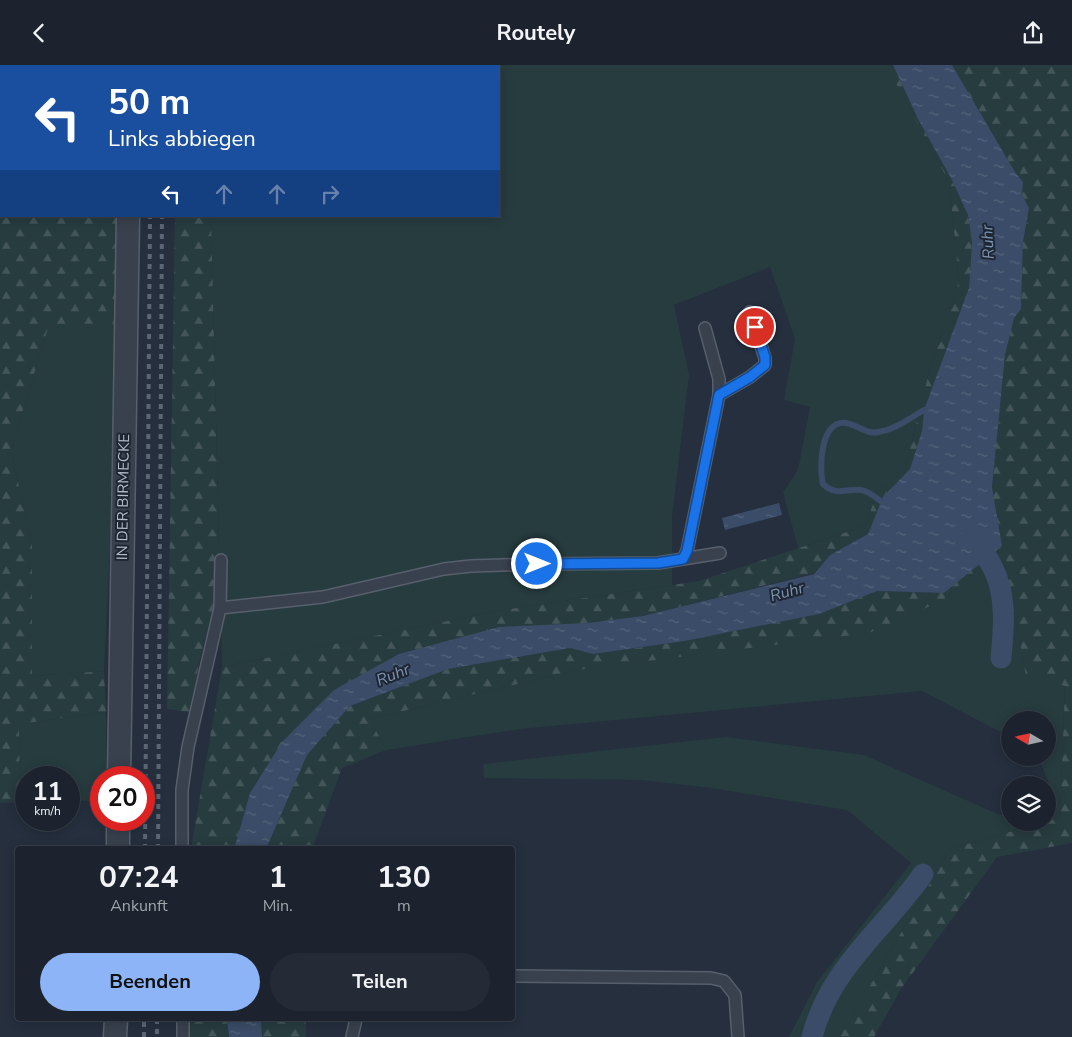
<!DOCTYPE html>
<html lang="de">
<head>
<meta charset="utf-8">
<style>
	:root { --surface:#1c232e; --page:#252b36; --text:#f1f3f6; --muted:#a0a4aa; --line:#3a404a; --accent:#8cb4f6 }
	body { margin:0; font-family:"Nunito Sans",sans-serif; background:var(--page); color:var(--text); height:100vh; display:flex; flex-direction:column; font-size:19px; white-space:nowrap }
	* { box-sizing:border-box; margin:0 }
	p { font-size:16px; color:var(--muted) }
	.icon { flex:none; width:28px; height:28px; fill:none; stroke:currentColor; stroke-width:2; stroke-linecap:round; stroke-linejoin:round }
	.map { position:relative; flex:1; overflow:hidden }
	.drawer { position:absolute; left:15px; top:781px; width:500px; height:175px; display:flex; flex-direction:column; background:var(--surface); border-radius:5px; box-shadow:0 2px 12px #0003,0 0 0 1px var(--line) }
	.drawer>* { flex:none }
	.guide { position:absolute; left:0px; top:0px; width:500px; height:152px; box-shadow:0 2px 12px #0003,0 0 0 1px var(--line); background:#1a4fa0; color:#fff; overflow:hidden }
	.needle { width:32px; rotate:279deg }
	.buttons { position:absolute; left:1001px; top:646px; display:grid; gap:10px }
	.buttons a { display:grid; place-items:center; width:55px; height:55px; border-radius:50%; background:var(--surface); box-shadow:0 2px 12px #0003,0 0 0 1px var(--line); font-size:25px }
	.speed { position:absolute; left:15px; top:701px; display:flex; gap:10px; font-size:25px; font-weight:700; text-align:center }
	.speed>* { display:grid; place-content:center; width:65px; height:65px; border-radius:50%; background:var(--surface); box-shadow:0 2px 12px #0003,0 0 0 1px var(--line); line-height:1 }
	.speed small { font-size:12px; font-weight:400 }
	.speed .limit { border:8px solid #d22; background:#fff; color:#111 }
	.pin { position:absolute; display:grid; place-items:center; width:42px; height:42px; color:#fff; margin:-21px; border:2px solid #fff; border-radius:50%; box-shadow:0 1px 5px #0007 }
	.me { position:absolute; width:55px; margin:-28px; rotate:90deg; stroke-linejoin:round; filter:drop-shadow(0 0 4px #0008) }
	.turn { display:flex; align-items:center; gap:18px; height:105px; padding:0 25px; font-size:22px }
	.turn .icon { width:65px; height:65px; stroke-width:2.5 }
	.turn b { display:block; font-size:35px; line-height:42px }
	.lanes { display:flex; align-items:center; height:48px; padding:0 25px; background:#0003; justify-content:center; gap:25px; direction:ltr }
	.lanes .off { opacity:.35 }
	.eta { display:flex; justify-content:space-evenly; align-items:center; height:85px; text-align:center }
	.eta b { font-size:30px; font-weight:700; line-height:35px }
	.cta { display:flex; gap:10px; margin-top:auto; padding:10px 25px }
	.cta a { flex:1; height:58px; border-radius:30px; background:var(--accent); color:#111; font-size:20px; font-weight:700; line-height:58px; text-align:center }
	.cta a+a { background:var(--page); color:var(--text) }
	header { display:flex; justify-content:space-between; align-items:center; height:65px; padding:0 25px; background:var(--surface); font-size:22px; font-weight:700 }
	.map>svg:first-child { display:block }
	.grass { fill:#273c3f }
	.forest { fill:url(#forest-firs) }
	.water { fill:url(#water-ripples) }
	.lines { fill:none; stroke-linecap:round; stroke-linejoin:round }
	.stream { stroke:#3a4c67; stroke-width:6 }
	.canal { stroke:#3a4c67; stroke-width:21 }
	.service-casing { stroke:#575f6c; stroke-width:14 }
	.minor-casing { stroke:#575f6c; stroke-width:25 }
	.service { stroke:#39414e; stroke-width:11 }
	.minor { stroke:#39414e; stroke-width:22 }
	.rail { stroke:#5b6575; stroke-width:4; stroke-dasharray:5 5; stroke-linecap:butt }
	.route-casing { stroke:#114b97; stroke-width:12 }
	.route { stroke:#1a73e8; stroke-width:9 }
	.labels { text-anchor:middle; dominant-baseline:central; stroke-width:4; stroke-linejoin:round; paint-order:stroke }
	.street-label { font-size:15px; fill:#b5bcc9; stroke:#1e2633 }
	.water-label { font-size:16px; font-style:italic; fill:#7c92b0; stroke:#1e2633 }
</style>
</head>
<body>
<header><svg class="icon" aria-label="back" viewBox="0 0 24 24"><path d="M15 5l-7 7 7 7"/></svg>Routely<svg class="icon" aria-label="share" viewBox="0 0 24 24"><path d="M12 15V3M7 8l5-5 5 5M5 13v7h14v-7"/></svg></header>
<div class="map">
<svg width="1072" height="972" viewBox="0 0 1072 972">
	<defs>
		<pattern id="forest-firs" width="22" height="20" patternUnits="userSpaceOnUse" patternTransform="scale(1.25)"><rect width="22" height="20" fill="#273c3f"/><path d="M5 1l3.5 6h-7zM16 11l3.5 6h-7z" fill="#445659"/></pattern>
		<pattern id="water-ripples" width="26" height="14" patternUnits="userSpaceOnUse" patternTransform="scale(1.25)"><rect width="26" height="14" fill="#3a4c67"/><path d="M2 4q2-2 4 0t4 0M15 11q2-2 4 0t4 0" fill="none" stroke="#54647b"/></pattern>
	</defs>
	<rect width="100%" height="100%" fill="#252f3e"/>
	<path class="grass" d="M208,0h678l63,117 10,99 -30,91 -24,97 -28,24 -12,33 -67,22 -15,-56 15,-22 12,-63 -26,-7 11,-61 -25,-72 -96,38 15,70 -17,142v68l-176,26 -274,56 -11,-451h288v-150z
		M49,260h72l-17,346 -72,5v-131l-21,-95z
		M1002,484l24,127 39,9 -5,132 -12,4v-33l2,-3 -12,-27 10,-1v-37h-38v17l-88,-46 -402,38 -134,21 -16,-31 207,-49 365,-69z
		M106,647l1,65h-6v24h-32v-24h-43v25h-6l-1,-78z
		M726,672l138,18 136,60 10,-3v11h31l-91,26 -110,188h-22v-6l-11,-3 -2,9h-16l28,-55 94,-119 -64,-53 -136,-22 -70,-8 -157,-2 -1,-14z"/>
	<path class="forest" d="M0,0h124l-123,1v150h121l-1,109h-72l-38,125 21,95v131l72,-5 2,41 -87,12 1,78 -20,1z
		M886,0h7l25,54 34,61 16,35 4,28 -3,45 -45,122 -2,21 -12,38 -27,28 -15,37 -38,21 -16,18 -171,43 -55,7 -189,31 -149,139 -16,56h-43l31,-182 274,-56 203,-30 166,-55 12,-33 28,-24 24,-97 30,-91 -10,-99z
		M952,0h120v778l-75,14 -96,132 -27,48h-34l110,-188 91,-26h7v-2l12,-4 5,-131 -39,-10 -24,-127 -60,52 -73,32 -292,37 -207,49 16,31 -44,18 -30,81h-46l41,-94 43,-49 98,-37 122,-21 23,6 92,-13 134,-27 58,-23 67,2 57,-47 -9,-59 13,-132 9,-37 7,-10 2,-66 6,-34 -7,-13 1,-13 -8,-10z
		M175,151h36l9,371 -17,59 -14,66 -22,-3z
		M184,954h43l2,18h-45z
		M261,954h45v18h-44z"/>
	<path class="water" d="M893,0h59l63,107 8,10 -1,13 7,13 -6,34 -2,67 -7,9 -9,37 -13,132 10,59 -58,47 -67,-2 -58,23 -134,27 -92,13 -23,-6 -122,21 -98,37 -43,49 -41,94h-32l16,-56 32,-51 52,-52 65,-36 100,-27 89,-4 55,-7 171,-42 16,-19 38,-21 15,-37 27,-28 12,-38 2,-21 45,-122 3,-45 -4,-28 -16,-35 -34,-61z
		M779,438l3,12 -57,15 -3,-12z
		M227,954h34l1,18h-33z"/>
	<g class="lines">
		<path class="stream" d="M882,437c-6,-4 -13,-11 -21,-12 -16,-2 -24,7 -38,-6 -4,-16 -3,-64 23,-61 12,2 21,12 33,9 17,-3 31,-14 45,-22"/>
		<path class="canal" d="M972,468c6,11 14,22 20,33 15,28 12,62 9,92
			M812,972c18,-70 72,-107 111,-163"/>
		<g class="service-casing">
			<path id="service" d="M719,330l31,-18 15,-12v-7l-15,-46
				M683,494l37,-6
				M220,543l103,-11 121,-28 27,-3 66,-2 121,-1 25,-4 4,-8 32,-156v-16l-14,-51
				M182,784v-59l6,-43 32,-139 1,-48
				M512,911l199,2 13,3 11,14 3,42
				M183,954v18
				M352,972l4,-18"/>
		</g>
		<g class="minor-casing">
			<path id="minor" d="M130,1v-1
				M119,712l9,-561
				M118,784v-29
				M115,972l1,-18"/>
		</g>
		<use href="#service" class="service"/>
		<use href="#minor" class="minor"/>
		<path class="rail" d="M151,1v-1
			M163,1v-1
			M145,784l5,-633
			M158,784l4,-633
			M157,954v18
			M144,972v-18"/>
	</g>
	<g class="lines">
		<g class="route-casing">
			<path id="route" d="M537,499l121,-1 25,-4 4,-8 32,-156 31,-18 15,-12v-8l-10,-30"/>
		</g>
		<use href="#route" class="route"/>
	</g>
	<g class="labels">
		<g class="street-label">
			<text transform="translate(123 432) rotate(-89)">IN DER BIRMECKE</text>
		</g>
		<g class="water-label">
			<text transform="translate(988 177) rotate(-93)">Ruhr</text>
			<text transform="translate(787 527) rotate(-16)">Ruhr</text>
			<text transform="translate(393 610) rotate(-22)">Ruhr</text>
		</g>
	</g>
</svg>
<div class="buttons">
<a><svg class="needle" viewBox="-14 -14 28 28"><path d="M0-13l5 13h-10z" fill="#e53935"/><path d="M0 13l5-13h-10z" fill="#a0a4aa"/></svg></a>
<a><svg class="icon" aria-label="layers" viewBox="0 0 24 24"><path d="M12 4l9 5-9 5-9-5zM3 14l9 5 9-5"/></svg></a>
</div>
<div class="speed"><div>11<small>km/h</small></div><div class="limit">20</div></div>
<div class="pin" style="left:755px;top:262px;background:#d93025"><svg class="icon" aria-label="arrive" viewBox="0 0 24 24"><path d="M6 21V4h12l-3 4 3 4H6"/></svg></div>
<svg class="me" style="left:537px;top:499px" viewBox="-20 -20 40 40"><circle r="17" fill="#1a73e8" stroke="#fff" stroke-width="3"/><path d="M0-11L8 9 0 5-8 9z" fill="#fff"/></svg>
<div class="guide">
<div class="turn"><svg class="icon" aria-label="left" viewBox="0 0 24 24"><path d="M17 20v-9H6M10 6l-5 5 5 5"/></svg><div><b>50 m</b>Links abbiegen</div></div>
<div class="lanes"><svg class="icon" aria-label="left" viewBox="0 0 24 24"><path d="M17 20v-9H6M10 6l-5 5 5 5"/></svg><svg class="icon off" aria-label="ahead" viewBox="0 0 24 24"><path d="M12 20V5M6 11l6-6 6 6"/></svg><svg class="icon off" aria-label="ahead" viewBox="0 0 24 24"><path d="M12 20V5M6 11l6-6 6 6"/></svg><svg class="icon off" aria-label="right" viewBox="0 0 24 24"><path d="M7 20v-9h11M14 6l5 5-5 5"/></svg></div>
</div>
<section class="drawer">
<div class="eta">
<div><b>07:24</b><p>Ankunft</p></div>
<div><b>1</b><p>Min.</p></div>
<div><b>130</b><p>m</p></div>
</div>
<div class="cta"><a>Beenden</a><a>Teilen</a></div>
</section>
</div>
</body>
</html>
